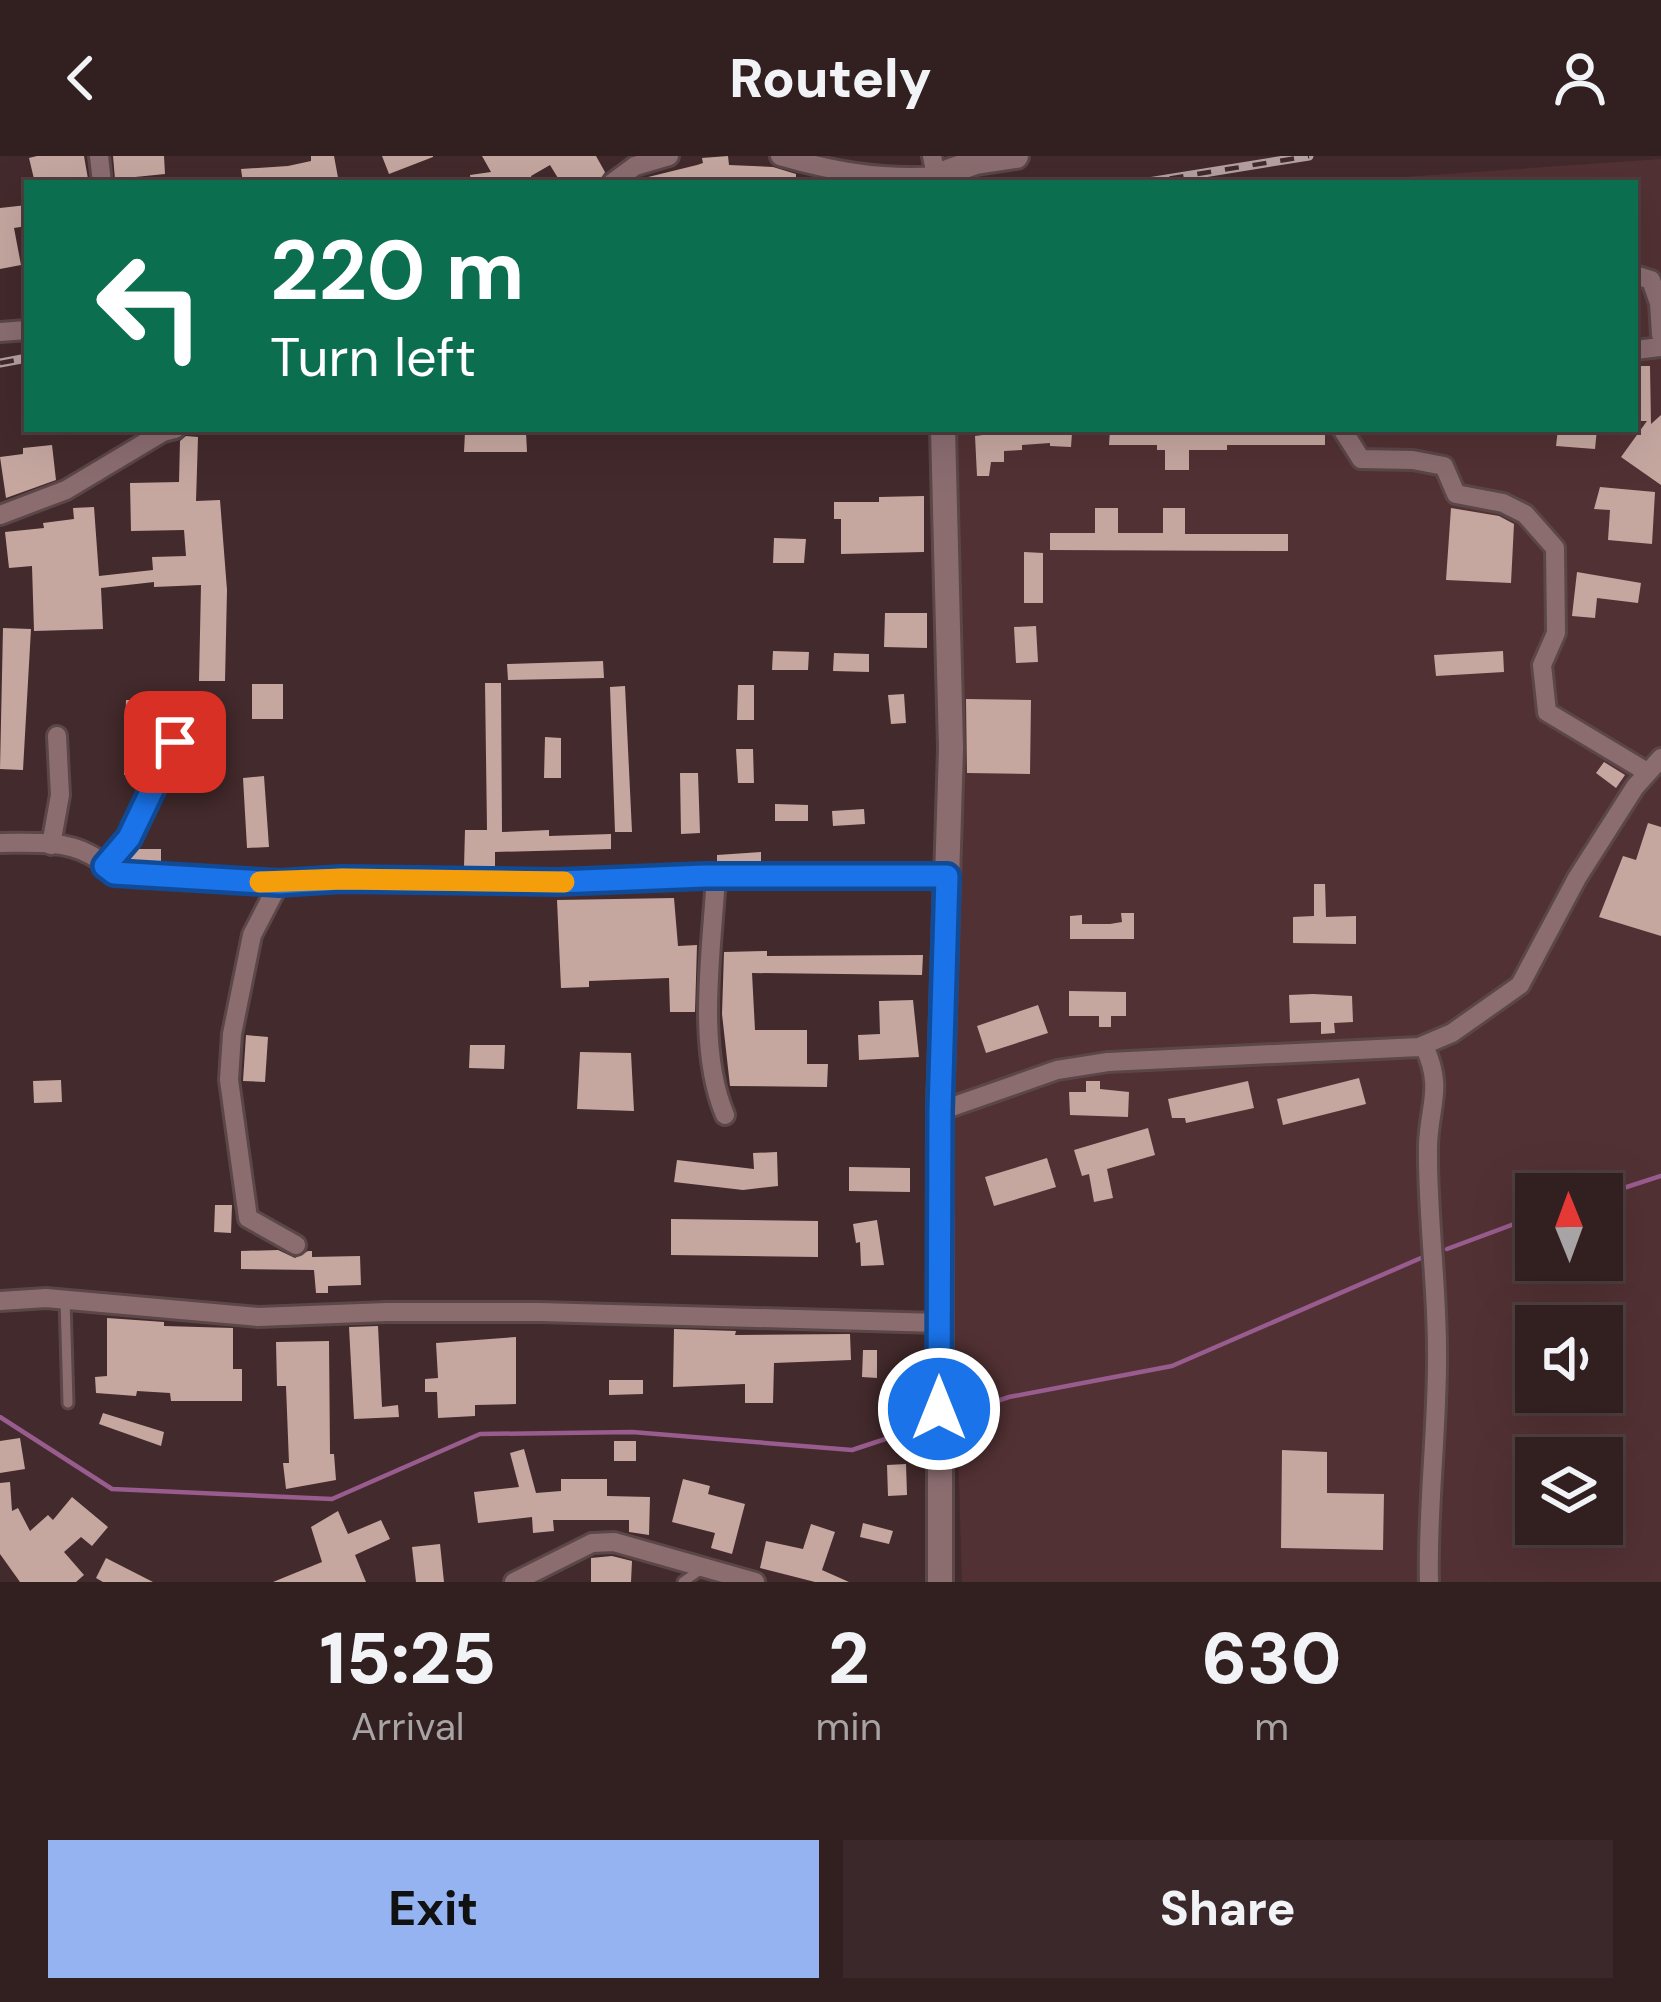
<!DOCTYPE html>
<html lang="en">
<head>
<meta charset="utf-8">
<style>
	:root { --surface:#322021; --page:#3a282a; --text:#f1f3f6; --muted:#a8a3a5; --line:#4d3e3f; --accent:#95b2f1 }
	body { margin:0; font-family:"DM Sans",sans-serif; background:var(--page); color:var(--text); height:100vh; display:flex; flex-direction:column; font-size:45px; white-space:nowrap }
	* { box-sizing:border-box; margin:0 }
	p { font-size:39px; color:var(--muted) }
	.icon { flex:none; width:66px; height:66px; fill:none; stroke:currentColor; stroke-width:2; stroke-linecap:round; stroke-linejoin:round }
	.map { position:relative; height:1426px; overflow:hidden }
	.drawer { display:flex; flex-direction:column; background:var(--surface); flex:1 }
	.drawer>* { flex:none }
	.guide { position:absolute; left:24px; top:24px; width:1614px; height:252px; border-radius:0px; box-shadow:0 12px 48px #0002,0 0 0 3px var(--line); background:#0b6e4f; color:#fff; overflow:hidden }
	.needle { width:78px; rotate:359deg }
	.fabs { position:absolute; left:1515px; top:1017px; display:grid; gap:24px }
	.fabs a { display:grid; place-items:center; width:108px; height:108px; border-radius:0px; background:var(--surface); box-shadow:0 12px 48px #0002,0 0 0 3px var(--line); font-size:60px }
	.pin { position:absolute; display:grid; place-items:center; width:102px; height:102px; color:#fff; margin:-51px; border-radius:24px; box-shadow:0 6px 18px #0006 }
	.me { position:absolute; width:132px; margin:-66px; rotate:0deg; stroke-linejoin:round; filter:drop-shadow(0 0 9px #0008) }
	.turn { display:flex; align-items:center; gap:42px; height:252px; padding:0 48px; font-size:54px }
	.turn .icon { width:156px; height:156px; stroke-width:2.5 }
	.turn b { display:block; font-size:84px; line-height:102px }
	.eta { display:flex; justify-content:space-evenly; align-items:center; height:204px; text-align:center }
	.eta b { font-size:72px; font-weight:800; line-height:84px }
	.button { display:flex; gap:24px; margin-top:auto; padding:24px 48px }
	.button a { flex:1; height:138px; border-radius:0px; background:var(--accent); color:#111; font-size:48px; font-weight:800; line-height:138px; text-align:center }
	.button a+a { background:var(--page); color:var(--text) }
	header { display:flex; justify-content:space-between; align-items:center; height:156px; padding:0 48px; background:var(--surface); font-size:54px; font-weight:800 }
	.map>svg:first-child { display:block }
	.built { fill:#523134; fill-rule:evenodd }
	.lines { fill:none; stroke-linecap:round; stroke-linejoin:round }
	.stream { stroke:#995c8e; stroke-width:4.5 }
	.building { fill:#c5a7a0 }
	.lane-casing { stroke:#5b4648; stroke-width:15 }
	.street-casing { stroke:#5b4648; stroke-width:24 }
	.secondary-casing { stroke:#5b4648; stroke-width:30 }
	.lane { stroke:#8b6d70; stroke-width:9 }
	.street { stroke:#8b6d70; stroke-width:18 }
	.secondary { stroke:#8b6d70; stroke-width:24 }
	.rail-casing { stroke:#b5a1a2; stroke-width:9 }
	.rail { stroke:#432a2c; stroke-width:4.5; stroke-dasharray:14; stroke-linecap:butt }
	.route-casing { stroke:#114b97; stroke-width:30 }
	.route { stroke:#1a73e8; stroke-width:21 }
	.slow { stroke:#f59e0b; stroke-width:21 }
</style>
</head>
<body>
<header><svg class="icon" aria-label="back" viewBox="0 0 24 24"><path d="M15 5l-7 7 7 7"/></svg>Routely<svg class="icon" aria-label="person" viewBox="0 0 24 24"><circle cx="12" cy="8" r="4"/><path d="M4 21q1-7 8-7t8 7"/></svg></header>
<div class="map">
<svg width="1661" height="1426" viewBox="0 0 1661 1426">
	<rect width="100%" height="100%" fill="#432a2c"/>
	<path class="built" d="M1661,3v1423h-699l-9,-310 -6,-843h688v-246h-318zM1536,1038h66v66h-66zM1536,1170h66v66h-66zM1536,1302h66v66h-66z"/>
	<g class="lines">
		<path class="stream" d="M1602,1039l59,-19
			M1447,1093l89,-33
			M953,1260l56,-19 163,-31 249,-108
			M0,1261l112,72 220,10 148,-65 152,-2 220,18 73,-24"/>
	</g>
	<path class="building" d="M37,0h47l4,23 -53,4 -6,-25z
		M113,0h51l1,18 -50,5z
		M311,0h23l5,27h-96l-2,-14 47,-3 23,-5z
		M382,0h51v1l-44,17z
		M482,0h114l9,16 -6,11h-38l-11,-18 -19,11 2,7h-62l-1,-8 21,-3z
		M728,0l1,9 44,2 23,7v9h-154l-2,-4 57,-14 6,-2 -1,-5z
		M27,49v21l-13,2 7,37 -21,4v-61z
		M1635,210h15l1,58 10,-9v70l-40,-28 26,-36h-12z
		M1030,273l42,4 -1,14 -21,-1v-3l-28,2v5l-18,1v11h-13l-2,14h-12l-2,-40z
		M1558,273h39l-2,20 -39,-3z
		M1110,274l215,1v14h-98v5h-38v20h-24v-20h-8v-5h-48z
		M465,276h61l1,20h-63z
		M186,280l12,1 -2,64 24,-1 7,90 -2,91h-26l2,-96 -47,2v-5l-53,6 2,41 -69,2 -2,-65 -23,2 -4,-36 39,-4 -1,-5 31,-4 -1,-11 21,-1 5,69 54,-6 -1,-13 34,-1 -2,-26 -53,1 -1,-48 49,-1 1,-41z
		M52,289l4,35 -50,18 -6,-41 23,-3v-6z
		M1600,331l55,5 -3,52 -44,-4 2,-30 -16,-1z
		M924,340v56l-83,2v-35h-7v-17h45v-5z
		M1095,352h23v25h45v-25h22v26h103v17l-238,-1v-17h45z
		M1451,352l48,8 15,8 -3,59 -65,-3z
		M774,382l32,1 -2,24h-31z
		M1024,396l19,1v50h-19z
		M1577,416l64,11 -3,20 -41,-5 -2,20 -23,-2z
		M885,457h42v35l-43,-1z
		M1036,470l2,36 -22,1 -2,-36z
		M3,472l28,1 -8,141 -23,-1z
		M773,495l36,1 -1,18h-36z
		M1503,495l1,21 -68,4 -2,-21z
		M834,497l35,1v18l-36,-1z
		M603,505l1,17 -96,2 -1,-16z
		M485,527h16l1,149 47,-2v6l62,-2v15l-116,3v15h-31l1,-37h22z
		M252,528h31v35h-31z
		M738,529h16v35h-17z
		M625,530l7,146h-17l-5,-145z
		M904,538l2,29 -15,1 -3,-29z
		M966,543l65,1 -1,74 -63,-1z
		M126,544h29l-1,54 -10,22 -20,-1z
		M545,581l16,1v40h-17z
		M736,593h17l1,34h-16z
		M1604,606l21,13 -9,13 -20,-15z
		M680,617h18l2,60 -19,1z
		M264,620l5,71 -22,1 -4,-70z
		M775,648l33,1v16h-33z
		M864,653l1,15 -32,2 -1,-15z
		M1648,667l13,4v109l-62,-19 24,-61 13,4z
		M137,693h24v15l-34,-3z
		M761,696v10h-44v-7z
		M1314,728h11l1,33 30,-1v28l-63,-1v-26l21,-1z
		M674,742l4,48 19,-1 -2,67h-25l-1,-34 -80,3v6l-28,1 -4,-88z
		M1121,757h13v26h-64v-23l12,-1v9h28l12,-2z
		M767,795v5l156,-1 -1,20 -170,-2 3,57h52v34h21l-1,23 -97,-1 -8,-72 2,-62z
		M1069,835l57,1v24h-15v11h-12v-11h-30z
		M1313,838l39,2 1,26 -19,1 1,10 -14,1v-12l-31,1 -1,-28z
		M913,844l6,57 -60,3 -1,-25 22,-1 -1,-33z
		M1038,849l10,28 -62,20 -9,-27z
		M246,879l22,2 -3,45 -22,-1z
		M470,889h35l-1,24 -35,-1z
		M580,896l51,1 3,58 -57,-2z
		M1359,922l7,26 -83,21 -6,-26z
		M61,924l1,22 -28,1 -1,-22z
		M1086,925h14v8l29,3 -1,25 -58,-2 -1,-23h17z
		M1248,925l6,27 -68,15 -1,-5h-13l-4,-19z
		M1148,972l7,27 -48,14 6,29 -19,4 -5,-28 -7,2 -8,-26z
		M777,996l1,34 -35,4 -69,-8 3,-22 77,9 -1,-16z
		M1047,1002l9,29 -62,19 -9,-29z
		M849,1011l61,1v24l-61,-1z
		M215,1049h17l-1,28 -17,-1z
		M671,1063l147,2v36l-147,-2z
		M877,1064l7,45 -23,1 -1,-24 -4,1 -3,-19z
		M278,1094l17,8 13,-7h4v6l48,-1 1,29 -33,1v7h-12l-2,-23 -73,-1v-18z
		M107,1162l57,4v4l69,2v41h9v32h-71l-1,-8 -33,-2 -1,5 -40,-3 -1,-16 12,-1z
		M378,1170l4,81 16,-2 1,12 -45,2 -5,-92z
		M674,1173l62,2 -1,4 115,-1 1,26 -77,3 -1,40h-28v-19l-72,3z
		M516,1181v67l-41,1v11l-37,2 -1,-26h-12v-13l13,-1 -2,-35z
		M329,1185l1,113h4l2,26 -50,9 -3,-26h6l-3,-77h-9l-1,-44z
		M863,1194h14v28l-15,-1z
		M609,1224h34v14l-34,1z
		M922,1224l1,22 -19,1 -1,-22z
		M103,1257l61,19 -3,14 -62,-22z
		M20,1282l5,31 -25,4v-32z
		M614,1285h22v20h-22z
		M524,1293l12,44 25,-2v-12h46v17l43,1 -1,38 -20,-3v-12h-76l1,11 -21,2 -1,-16 -54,6 -4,-31 45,-5 -9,-34z
		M1282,1294l45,2v41l57,1 -1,56 -102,-2z
		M906,1308l1,31 -19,1 -1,-31z
		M683,1323l27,7 -2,8 37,10 -13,50 -21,-6 4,-15 -43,-11z
		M10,1326l2,29 6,-3 12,23 18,-16 5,5 19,-23 36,30 -16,19 -11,-9 -17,15 20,23 -8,7h-56l-20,-28v-71z
		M338,1355l10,23 33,-14 9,19 -35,16 11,27h-93l49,-20 -11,-35z
		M863,1367l30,8 -4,13 -29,-7z
		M811,1368l24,8 -13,38 27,12h-34l-55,-14 6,-27 37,8z
		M440,1388l4,38h-28l-4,-35z
		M612,1400l20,5 -1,21h-40v-24z
		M106,1402l47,24h-50l-7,-4z"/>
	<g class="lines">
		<g class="lane-casing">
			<path id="lane" d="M65,1144l3,103
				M683,1426l17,-12"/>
		</g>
		<g class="street-casing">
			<path id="street" d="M99,0l3,27
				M780,0c52,15 101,24 156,20l-4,-20
				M612,27l23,-17 34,-10
				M1635,119l16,5 8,23 2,32
				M0,176l27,-2
				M1635,194l26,-3
				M1342,273l19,30 52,1 31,6 12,28 47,9 22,11 30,34 1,85 -14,32 5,47 100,60
				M0,359l66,-25 97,-58 12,-3
				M0,687c28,0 63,-3 89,11 16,8 24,19 43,23l147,6 63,-4 216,3 158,-6h231
				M51,689l9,-50 -3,-59
				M105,710l24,-28 46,-96
				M716,720c-4,73 -20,171 9,239
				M279,727l-27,52 -20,99 -3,46 19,138 48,27
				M1424,890c20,42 5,59 4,100 -1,67 9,136 9,204 1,78 -10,155 -8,232
				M940,955l117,-41 51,-8 311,-15 33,-14 68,-48 57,-107 58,-91 26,-29
				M0,1145l46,-3 212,19 129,-5h153l399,11
				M514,1426l78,-39 22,-1 141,40"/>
		</g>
		<g class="secondary-casing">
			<path id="secondary" d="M938,27l-2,-7 40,-14 40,-6
				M940,1426v-471l11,-363 -8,-319"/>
		</g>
		<use href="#lane" class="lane"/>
		<use href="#street" class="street"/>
		<use href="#secondary" class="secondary"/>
		<g class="rail-casing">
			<path id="rail" d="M1142,27l167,-27
				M0,207l27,-5"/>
		</g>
		<use href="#rail" class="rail"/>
	</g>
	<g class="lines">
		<g class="route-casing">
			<path id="route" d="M175,586l-46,96 -24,28 9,7 165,10 63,-4 216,3 146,-6h243l-7,235 -1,298"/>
		</g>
		<use href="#route" class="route"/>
		<path class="slow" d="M260,726l82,-3 222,3"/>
	</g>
</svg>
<div class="fabs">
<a><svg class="needle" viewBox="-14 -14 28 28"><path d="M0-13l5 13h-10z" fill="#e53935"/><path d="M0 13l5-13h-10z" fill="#a8a3a5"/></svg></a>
<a><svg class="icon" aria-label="sound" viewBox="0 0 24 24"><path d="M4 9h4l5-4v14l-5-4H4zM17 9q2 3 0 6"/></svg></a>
<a><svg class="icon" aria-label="layers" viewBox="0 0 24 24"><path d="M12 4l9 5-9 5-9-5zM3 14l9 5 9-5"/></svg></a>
</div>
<div class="pin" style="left:175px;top:586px;background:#d93025"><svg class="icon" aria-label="arrive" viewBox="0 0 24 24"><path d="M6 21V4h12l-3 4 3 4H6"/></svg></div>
<svg class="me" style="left:939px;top:1253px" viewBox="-20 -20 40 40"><circle r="17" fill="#1a73e8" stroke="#fff" stroke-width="3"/><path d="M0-11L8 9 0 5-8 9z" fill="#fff"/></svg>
<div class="guide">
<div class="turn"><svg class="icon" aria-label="left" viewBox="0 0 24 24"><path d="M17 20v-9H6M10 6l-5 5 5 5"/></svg><div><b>220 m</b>Turn left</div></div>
</div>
</div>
<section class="drawer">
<div class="eta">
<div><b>15:25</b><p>Arrival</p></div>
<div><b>2</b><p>min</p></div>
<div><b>630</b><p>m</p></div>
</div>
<div class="button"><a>Exit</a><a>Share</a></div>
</section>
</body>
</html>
